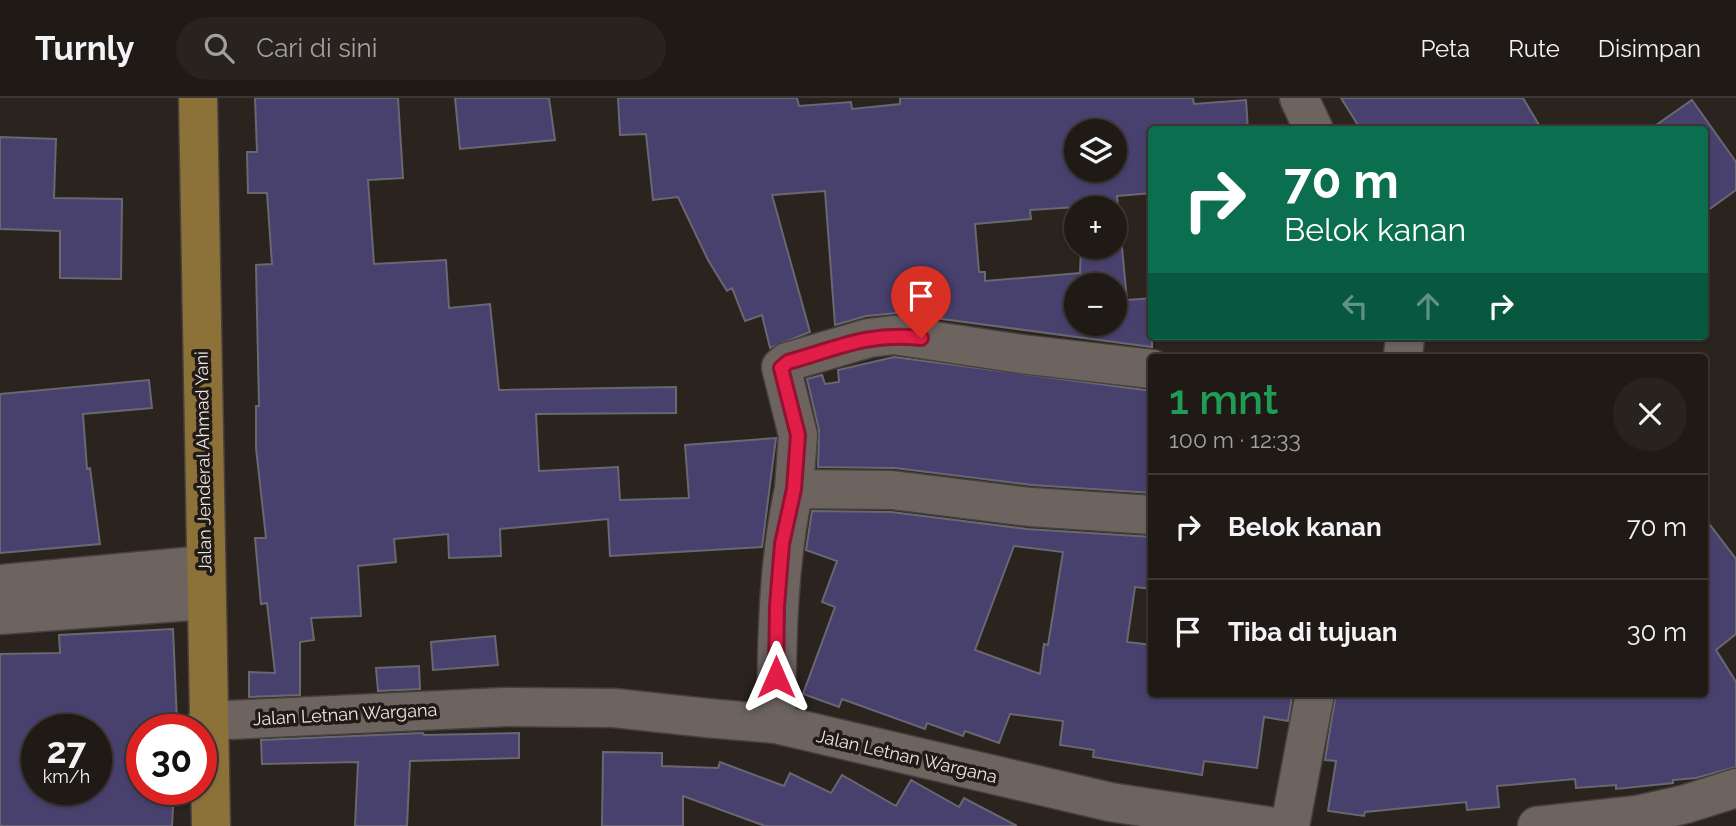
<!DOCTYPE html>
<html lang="id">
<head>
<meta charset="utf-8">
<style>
	:root { --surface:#201a16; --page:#28231f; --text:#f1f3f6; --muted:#a2a1a1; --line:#3d3835 }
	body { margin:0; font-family:Raleway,sans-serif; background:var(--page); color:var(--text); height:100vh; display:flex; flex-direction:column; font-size:26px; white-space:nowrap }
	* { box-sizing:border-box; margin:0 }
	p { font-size:23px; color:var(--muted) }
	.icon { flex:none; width:38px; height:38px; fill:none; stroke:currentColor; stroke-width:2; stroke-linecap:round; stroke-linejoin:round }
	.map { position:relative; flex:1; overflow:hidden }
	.drawer { position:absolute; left:1148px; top:256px; width:560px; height:343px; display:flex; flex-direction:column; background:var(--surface); border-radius:7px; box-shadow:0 2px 5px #0004,0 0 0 2px var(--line) }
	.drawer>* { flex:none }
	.banner { position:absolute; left:1148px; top:28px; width:560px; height:214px; border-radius:7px; box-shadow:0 2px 5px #0004,0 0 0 2px var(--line); background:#0b6e4f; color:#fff; overflow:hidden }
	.tools { position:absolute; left:1064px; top:21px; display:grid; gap:14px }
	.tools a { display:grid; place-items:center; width:63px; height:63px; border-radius:50%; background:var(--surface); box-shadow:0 2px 5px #0004,0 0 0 2px var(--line); font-size:35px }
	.speed { position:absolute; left:21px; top:616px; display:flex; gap:14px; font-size:35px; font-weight:700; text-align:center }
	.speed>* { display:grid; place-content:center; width:91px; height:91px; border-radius:50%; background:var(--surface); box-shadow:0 2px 5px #0004,0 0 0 2px var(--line); line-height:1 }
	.speed small { font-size:18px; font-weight:400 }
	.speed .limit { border:10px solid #d22; background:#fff; color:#111 }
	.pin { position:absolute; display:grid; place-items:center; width:60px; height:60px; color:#fff; margin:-72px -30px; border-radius:50% 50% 50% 0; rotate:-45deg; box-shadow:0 0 7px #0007 }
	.pin .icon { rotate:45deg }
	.me { position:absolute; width:77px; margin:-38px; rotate:0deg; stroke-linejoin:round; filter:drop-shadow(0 0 5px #0008) }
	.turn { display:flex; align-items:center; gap:24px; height:147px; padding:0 21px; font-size:32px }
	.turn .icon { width:91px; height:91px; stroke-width:2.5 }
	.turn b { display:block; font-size:49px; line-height:60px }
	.lanes { display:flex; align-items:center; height:66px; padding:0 21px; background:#0003; justify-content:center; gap:35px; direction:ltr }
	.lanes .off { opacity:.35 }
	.round { display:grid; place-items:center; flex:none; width:74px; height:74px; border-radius:37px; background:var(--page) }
	.headline { display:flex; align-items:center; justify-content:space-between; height:119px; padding:0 21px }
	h1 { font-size:42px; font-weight:600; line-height:52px; color:#1e9e55 }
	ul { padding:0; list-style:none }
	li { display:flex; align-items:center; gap:21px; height:105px; padding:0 21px; border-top:2px solid var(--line) }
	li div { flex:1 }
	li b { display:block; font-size:26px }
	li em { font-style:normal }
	header { display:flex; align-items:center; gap:42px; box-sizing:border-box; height:98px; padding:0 35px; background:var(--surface); border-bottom:2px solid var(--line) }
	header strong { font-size:33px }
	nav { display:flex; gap:38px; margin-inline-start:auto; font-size:24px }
	.search { width:490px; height:63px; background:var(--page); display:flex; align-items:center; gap:18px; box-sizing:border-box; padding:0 24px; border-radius:38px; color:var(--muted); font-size:26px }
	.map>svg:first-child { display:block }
	.building { fill:#48406d; stroke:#696771; stroke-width:2; fill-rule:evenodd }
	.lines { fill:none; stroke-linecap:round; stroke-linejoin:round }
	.minor-casing { stroke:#47403d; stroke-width:41 }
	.major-casing { stroke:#47403d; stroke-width:41 }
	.minor { stroke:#6d645f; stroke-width:38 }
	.major { stroke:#8c7139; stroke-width:38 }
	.route-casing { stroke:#92132f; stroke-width:18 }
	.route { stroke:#e11d48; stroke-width:12 }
	.labels { text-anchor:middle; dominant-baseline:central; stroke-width:7; stroke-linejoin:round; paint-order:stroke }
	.street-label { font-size:18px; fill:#ebe6e3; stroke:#211a15 }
</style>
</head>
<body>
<header>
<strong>Turnly</strong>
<div class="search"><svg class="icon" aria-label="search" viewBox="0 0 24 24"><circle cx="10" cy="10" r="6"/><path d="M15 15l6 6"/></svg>Cari di sini</div>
<nav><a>Peta</a><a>Rute</a><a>Disimpan</a></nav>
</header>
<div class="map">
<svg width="1736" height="728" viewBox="0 0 1736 728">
	<rect width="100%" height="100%" fill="#2a231e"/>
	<path class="building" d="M255,0h143l5,80 -35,2 6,84 72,-4 3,48 41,-4 9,86 177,-3v26l-140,1 3,57 79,-4 2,33 69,-2 -4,-53 91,-7 -14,109 -152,9 -2,-37 -108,10 1,27 -52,2 -1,-24 -54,5 2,23 -38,4 3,50 -50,2 3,22 -14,2v53l-51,2v-25l26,1 -8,-70 -6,1 -6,-66h11l-10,-90v-42h3l-3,-141 16,-1 -5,-71h-19l-1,-41h10z
		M455,0h94l6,42 -95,9z
		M618,0h179l2,8 52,-4 1,7 48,-5v-6h293l1,6 52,-4 2,30h-96v63l-35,3 10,104 25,-2v49l-255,-34 -31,3 -31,9 -10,-134 -53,4 38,137 -40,16 -8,-33 -17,6 -13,-33 -5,3 -19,-31 -30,-63 -25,3 -7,-66 -26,1zM1076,33h39v39h-39zM1078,109l37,1v39h-34l-1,26 -95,8v-9h-6l-4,-48 56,-5 -1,-9zM1076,187h39v39h-39z
		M1341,0h182l19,32h-181z
		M1692,2l44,62v28l-32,23v-83h-55z
		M0,39l56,2 -2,59 68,1 -1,80 -61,-1v-47l-60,-2z
		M894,259l258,34v102l-120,-8 -137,-17 -77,-1 1,-37 -12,-51 15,-4 3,9 14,-2 -1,-12z
		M149,282l3,28 -69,6 4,55 3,-1 10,76 -100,9v-159z
		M812,413l79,1 136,17 125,8v52l-17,-2 -8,55 25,3v48h116l24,4 -4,24 -24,-4 -7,51 -53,-7 -2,14 -109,-18 1,-7 -34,-5 3,-24 -53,-7 -11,29 -34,-12 -2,5 -36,-13 -2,6 -83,-30 -3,8 -36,-13 32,-87 -13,-5 15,-41 -31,-11zM1014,448l49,6 -15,93 -4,-1 -4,30 -65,-24z
		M1704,419l32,42v75l-20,16 20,32v85l-40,11 -23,2v3l-57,6v-4l-40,3 -1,-9 -78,7 2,21 -32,3 -1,-8 -101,10 -1,4 -36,-5 8,-50 -11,-1 11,-67h368z
		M173,531l4,92 -35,2v66h32l-2,37h-172v-172l60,-1 -1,-18zM96,627v64h-59v-61z
		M495,538l3,29 -65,5 -2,-28z
		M419,568l1,23 -42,2 -2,-23z
		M423,635l1,2 95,-2v25l-109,3 -3,65h-52l3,-64 -96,2 -1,-24z
		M603,654l59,1v13l56,2 2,-6 64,24 6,-13 41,20 11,-18 54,31 15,-26 48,27 5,-9 53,28h-252l-82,-30v30h-81z"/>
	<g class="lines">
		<g class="minor-casing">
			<path id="minor" d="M1299,0l15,32
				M1403,259l2,-21
				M1152,271l-131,-15 -127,-19 -25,3 -82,24 -6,5 17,68 -4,54 98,1 138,17 122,8
				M0,486l205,-19
				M0,517l206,-15
				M207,623l298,-14 109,1 93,10 69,6 334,78 158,24
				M776,626c1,-80 1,-156 18,-235
				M1290,728l25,-133
				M1537,728l100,-11 49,-11 50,-16"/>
		</g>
		<g class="major-casing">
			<path id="major" d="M198,0l13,728"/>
		</g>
		<use href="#minor" class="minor"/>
		<use href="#major" class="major"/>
	</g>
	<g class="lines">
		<g class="route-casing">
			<path id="route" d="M776,579l1,-71 5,-62 12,-55 4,-54 -17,-67 7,-6c50,-14 80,-30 133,-24"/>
		</g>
		<use href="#route" class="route"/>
	</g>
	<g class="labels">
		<g class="street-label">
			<text transform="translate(203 364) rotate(-91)">Jalan Jenderal Ahmad Yani</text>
			<text transform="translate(345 616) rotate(-3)">Jalan Letnan Wargana</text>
			<text transform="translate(907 658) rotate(13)">Jalan Letnan Wargana</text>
		</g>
	</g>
</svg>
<div class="tools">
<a><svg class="icon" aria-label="layers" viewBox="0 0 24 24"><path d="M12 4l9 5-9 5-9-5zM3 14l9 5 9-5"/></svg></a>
<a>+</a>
<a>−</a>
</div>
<div class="speed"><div>27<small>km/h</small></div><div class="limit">30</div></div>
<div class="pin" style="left:921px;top:240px;background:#d93025"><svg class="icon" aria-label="arrive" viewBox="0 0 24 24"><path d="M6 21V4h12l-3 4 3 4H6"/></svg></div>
<svg class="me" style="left:776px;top:579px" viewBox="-20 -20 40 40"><path d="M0-17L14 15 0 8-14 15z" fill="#e11d48" stroke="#fff" stroke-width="4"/></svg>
<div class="banner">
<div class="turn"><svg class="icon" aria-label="right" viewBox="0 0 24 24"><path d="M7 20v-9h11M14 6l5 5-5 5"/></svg><div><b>70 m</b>Belok kanan</div></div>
<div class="lanes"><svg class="icon off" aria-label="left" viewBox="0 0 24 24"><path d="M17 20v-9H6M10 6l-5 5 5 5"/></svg><svg class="icon off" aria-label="ahead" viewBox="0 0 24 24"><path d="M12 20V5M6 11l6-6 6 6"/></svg><svg class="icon" aria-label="right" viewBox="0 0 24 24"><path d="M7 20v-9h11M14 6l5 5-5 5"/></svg></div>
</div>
<section class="drawer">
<div class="headline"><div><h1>1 mnt</h1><p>100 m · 12:33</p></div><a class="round"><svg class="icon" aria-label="close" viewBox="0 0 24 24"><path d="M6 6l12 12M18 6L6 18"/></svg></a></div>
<ul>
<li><svg class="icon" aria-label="right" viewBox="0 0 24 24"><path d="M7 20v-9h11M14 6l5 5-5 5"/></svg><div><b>Belok kanan</b></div><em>70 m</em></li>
<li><svg class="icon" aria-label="arrive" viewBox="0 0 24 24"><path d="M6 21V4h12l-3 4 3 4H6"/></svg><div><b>Tiba di tujuan</b></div><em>30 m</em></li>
</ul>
</section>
</div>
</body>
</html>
